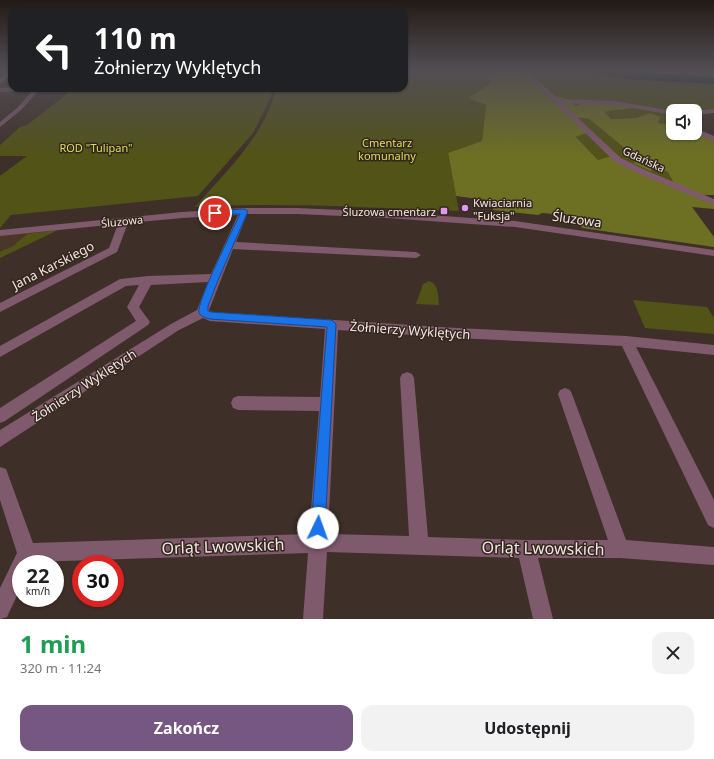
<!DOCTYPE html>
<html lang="pl">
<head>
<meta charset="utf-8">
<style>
	:root { --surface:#fff; --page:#f2f2f2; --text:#202124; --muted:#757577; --accent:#765781 }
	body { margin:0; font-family:"Noto Sans",sans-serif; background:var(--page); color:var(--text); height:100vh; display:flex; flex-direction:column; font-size:15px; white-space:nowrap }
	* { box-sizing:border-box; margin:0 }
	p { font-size:13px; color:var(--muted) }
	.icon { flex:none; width:22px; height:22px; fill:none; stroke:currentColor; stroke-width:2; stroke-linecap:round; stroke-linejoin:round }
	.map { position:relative; height:619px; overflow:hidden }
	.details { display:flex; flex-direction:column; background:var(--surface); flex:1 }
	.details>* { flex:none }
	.banner { position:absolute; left:8px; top:8px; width:400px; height:84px; border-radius:12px; box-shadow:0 1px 3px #0004; background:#202124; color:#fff; overflow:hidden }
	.controls { position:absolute; left:666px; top:104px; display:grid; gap:8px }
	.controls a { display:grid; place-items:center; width:36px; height:36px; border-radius:8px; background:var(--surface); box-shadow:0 1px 3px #0004; font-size:20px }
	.speed { position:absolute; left:12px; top:555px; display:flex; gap:8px; font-size:20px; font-weight:700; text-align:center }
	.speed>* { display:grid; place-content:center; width:52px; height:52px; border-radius:50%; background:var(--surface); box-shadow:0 1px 3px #0004; line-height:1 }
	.speed small { font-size:10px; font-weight:400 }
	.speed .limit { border:6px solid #d22; background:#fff; color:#111 }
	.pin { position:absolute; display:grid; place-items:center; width:34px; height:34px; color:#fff; margin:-17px; border:2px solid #fff; border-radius:50%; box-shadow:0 1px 4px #0007 }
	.me { position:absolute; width:44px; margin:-22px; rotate:3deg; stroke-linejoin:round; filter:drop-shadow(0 0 3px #0008) }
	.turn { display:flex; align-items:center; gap:14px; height:84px; padding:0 20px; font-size:18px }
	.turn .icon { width:52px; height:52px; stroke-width:2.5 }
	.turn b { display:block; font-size:28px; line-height:34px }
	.round { display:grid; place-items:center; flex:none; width:42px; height:42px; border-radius:12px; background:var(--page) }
	.overview { display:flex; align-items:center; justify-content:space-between; height:68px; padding:0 20px }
	h1 { font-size:24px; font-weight:700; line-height:30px; color:#1e9e55 }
	.primary-button { display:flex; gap:8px; margin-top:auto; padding:8px 20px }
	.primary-button a { flex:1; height:46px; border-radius:12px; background:var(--accent); color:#fff; font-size:16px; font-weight:700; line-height:46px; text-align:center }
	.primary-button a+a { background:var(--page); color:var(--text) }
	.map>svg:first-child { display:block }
	.built { fill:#4b362a }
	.green { fill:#515317 }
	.forest { fill:#6d7022; fill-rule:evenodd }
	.water { fill:#002534 }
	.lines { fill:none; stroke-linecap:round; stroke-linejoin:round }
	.street { fill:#7f596c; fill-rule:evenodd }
	.secondary { fill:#a86d8b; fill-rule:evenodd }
	.route { fill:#1a73e8; stroke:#114b97 }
	.poi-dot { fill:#df98f2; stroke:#34261e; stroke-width:1.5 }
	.labels { text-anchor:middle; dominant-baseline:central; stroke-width:3; stroke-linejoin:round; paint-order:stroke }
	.far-park-label { font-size:11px; fill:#dadf5b; stroke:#34261e }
	.far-street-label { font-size:11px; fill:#f0e6e1; stroke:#34261e }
	.far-poi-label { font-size:11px; fill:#f0e6e1; stroke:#34261e; text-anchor:start }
	.street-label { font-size:13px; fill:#f0e6e1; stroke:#34261e }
	.near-street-label { font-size:16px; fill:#f0e6e1; stroke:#34261e }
</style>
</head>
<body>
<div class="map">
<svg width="714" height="619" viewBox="0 0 714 619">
	<rect width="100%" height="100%" fill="#3e3028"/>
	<path class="built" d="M58,230l-58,28v-23z"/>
	<path class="green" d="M404,70h83l3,14 -22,14 18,7 -4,36 -34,13 11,57c-88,-3 -176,-9 -264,-4 31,-36 70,-71 81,-119h128z
		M524,70h55l47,9 88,5v27h-41v14l-15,-2 -8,-10 -14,5 -25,1 -6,-7 11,-3h14l-54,-2 -25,-11z
		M72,88h202l-6,15 -15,30 -55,63 -187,19 -11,13v-52l27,-20h-27v-11l20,-18 7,-2 40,-31z
		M573,117l16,2 50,41 -5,3 23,5 11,4 6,13 -76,-25 -22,-23 12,-5z
		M58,230l-58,28v-6l13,-6 14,-12z
		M429,281c10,3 9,15 10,24l-23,-1 7,-20z
		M633,300l74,7 7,11v16l-69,-6z"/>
	<path class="forest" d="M487,70h37l27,26c10,0 18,3 25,10l12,-5 50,5c-10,4 -21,3 -33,6l6,7 25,-1 14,-5 10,4 -2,6 15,2v8h22l19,6v56h-11l11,7v7l-22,-2 22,30v10l-132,-19 -5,-12 -35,-3 -4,2 -45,-5 1,-9 -38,-5 -8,-43 34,-12 4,-36 -18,-7 22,-14zM573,117l16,2 50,41 -6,3 17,8 7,-3 11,4 6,12 -62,-28 -14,4 -22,-23 13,-5z
		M615,70h99v7l-87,-5z"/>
	<path class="water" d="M579,70h36l99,7v7l-88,-5z"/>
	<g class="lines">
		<path class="street" d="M521,70h6l31,29 57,2 58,10v4l-58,-10 -53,-2 59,55 22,11 71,30v6l-77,-32 -22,-11z
			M12,87v1h22l-3,2 -31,2v-4z
			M35,88h6l-20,22 -21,17v-5l17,-14z
			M714,109v4l-19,2v-4z
			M695,128l19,8v5l-19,-8z
			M244,208h53l90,4 128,9 199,29v6l-199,-29 -128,-9 -90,-4h-50l-11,28 180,10 5,3 -5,3 -183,-9 -24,61 3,2 245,16 169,8 88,9v10l-78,-8 78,153v28l-6,-3 -86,-179 -165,-8 -119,-8 -10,204 81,2 -9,-158 2,-4 5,-2 5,2 2,4 14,159 98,3h82l-50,-146 2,-4 5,-2 5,2 2,4 54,146 88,7v18l-94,-7h-82l15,61h-20l-14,-61 -192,-6 -4,67h-20l5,-66 -276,9v2h-11v23l-14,30 -7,2v-31l17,-35 -17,-53v-33l6,2 27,74 276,-9 10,-123 -81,-1 -5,-2 -2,-5 2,-5 5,-2 82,1 5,-68 -115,-8 -7,-3 -24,12 -179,117v-17l171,-106 26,-14 11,-28 -57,3 -12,22 11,15 -2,3 -143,96 -5,2v-15l136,-87 -9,-14 12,-22 -13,1 -126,71v-11l120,-67 28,-3 63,-2 27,-59 -56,3 -54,5 -11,29 -117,60v-9l109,-55 9,-24 -118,12v-6l182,-18z"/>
		<path class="secondary" d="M9,70h3v3l-12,11v-5z"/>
	</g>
	<linearGradient id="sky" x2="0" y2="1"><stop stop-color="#221a16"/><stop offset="0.45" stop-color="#524e53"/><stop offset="1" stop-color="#524e53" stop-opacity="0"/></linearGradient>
	<rect width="714" height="157" fill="url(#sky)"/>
	<path class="route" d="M244,209l4,2 -29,67 -11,28v5l3,1 121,8 4,4 -11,204 -2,5 -5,2 -5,-2 -2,-5 16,-201 -117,-8c-3,-1 -9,-2 -11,-6 -4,-8 35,-86 41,-99l-25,1 -4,-2 4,-2z"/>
	<g class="poi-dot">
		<circle cx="465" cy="208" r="4"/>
		<rect x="440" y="207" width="8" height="8" rx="2"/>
	</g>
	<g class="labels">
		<g class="far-park-label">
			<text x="387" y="142">Cmentarz<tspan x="387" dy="13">komunalny</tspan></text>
			<text x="96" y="147">ROD "Tulipan"</text>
		</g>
		<g class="far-street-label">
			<text transform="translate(644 159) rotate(25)">Gdańska</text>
			<text transform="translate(122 221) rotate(-6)">Śluzowa</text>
		</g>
		<g class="far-poi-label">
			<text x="473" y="202">Kwiaciarnia<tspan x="473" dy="13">"Fuksja"</tspan></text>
			<text x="436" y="211" text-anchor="end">Śluzowa cmentarz</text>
		</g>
		<g class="street-label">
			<text transform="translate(577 219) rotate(8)">Śluzowa</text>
			<text transform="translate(53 265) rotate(-27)">Jana Karskiego</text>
			<text transform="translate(410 330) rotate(4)">Żołnierzy Wyklętych</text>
			<text transform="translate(84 385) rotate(-33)">Żołnierzy Wyklętych</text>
		</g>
		<g class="near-street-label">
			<text transform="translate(223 546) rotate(-2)">Orląt Lwowskich</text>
			<text transform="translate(543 548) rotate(1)">Orląt Lwowskich</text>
		</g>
	</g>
</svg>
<div class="controls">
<a><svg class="icon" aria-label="sound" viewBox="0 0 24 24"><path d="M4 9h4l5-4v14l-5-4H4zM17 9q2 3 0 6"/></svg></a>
</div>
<div class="speed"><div>22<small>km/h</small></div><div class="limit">30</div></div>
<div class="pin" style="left:215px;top:213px;background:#d93025"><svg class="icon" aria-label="arrive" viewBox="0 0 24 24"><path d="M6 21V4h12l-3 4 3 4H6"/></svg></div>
<svg class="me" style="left:318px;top:528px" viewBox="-20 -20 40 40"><circle r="19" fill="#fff"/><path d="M0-13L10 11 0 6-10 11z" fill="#1a73e8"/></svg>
<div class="banner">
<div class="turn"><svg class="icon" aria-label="left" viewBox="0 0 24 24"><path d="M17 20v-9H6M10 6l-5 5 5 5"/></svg><div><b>110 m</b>Żołnierzy Wyklętych</div></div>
</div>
</div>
<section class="details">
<div class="overview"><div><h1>1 min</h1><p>320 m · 11:24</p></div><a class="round"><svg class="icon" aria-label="close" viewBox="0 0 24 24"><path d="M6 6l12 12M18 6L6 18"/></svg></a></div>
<div class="primary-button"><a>Zakończ</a><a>Udostępnij</a></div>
</section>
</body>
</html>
